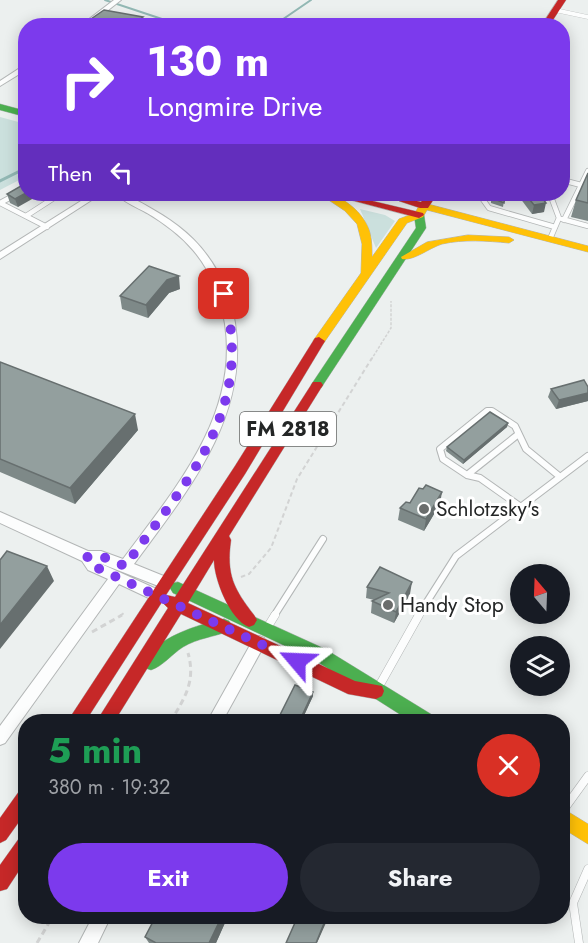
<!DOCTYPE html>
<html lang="en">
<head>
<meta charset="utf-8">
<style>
	:root { --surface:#171b24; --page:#242831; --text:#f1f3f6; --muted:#9ea1a6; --accent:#7c3aed }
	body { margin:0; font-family:Jost,sans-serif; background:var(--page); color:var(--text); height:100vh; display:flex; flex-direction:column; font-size:22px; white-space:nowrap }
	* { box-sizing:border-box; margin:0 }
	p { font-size:20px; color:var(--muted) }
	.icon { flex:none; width:33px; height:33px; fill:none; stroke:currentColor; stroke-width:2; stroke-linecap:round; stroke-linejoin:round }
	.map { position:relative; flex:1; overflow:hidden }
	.panel { position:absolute; left:18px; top:714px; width:552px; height:210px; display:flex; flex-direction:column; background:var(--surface); border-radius:24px; box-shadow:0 3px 15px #0003 }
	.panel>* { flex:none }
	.top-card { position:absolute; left:18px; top:18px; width:552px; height:183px; border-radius:24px; box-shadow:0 3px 15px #0003; background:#7c3aed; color:#fff; overflow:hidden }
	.needle { width:39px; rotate:341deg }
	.controls { position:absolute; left:510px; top:564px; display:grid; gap:12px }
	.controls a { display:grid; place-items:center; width:60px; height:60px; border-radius:50%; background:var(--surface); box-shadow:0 3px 15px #0003; font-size:30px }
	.pin { position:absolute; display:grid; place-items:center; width:51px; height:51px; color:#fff; margin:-26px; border-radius:12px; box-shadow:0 3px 9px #0006 }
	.me { position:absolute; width:66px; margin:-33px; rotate:296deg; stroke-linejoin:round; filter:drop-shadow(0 0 4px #0008) }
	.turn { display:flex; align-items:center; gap:21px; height:126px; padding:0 30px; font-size:27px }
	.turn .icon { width:78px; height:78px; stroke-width:2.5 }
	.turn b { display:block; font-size:42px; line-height:51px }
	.then { display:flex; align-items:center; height:57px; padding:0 30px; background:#0003; gap:12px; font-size:22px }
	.round { display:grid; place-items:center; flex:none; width:63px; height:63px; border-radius:32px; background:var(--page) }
	.summary { display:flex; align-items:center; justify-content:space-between; height:102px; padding:0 30px }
	h1 { font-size:36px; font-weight:700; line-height:45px; color:#1e9e55 }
	.cta { display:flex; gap:12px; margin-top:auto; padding:12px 30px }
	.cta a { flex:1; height:69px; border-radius:36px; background:var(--accent); color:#fff; font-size:24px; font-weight:700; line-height:69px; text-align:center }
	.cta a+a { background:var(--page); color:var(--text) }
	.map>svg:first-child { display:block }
	.green { fill:#cbe0dd }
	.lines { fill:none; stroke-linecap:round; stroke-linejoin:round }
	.stream-far1 { stroke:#92b8b4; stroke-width:2 }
	.stream { stroke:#92b8b4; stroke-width:3 }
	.lane-far3-casing { stroke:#b3b6b6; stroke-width:4.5 }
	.lane-far2-casing { stroke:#b3b6b6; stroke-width:6 }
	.lane-far1-casing { stroke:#b3b6b6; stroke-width:8 }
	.lane-casing { stroke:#b3b6b6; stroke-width:9 }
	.street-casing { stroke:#b3b6b6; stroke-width:2 }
	.fast-casing { stroke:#b3b6b6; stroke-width:1 }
	.slow-casing { stroke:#b3b6b6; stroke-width:1 }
	.jam-casing { stroke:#b3b6b6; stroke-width:1 }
	.path-far2 { stroke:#d2d3d3; stroke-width:1.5; stroke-dasharray:3 1.5; stroke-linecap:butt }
	.path-far1 { stroke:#d2d3d3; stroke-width:2; stroke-dasharray:4.5 3; stroke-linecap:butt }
	.path { stroke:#d2d3d3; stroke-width:3; stroke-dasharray:6 4; stroke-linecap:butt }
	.lane-far3 { stroke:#fcfdfd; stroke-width:4 }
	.lane-far2 { stroke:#fcfdfd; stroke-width:4.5 }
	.lane-far1 { stroke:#fcfdfd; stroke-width:6 }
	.lane { stroke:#fcfdfd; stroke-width:8 }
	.street { fill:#fcfdfd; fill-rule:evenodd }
	.fast { fill:#4caf50; fill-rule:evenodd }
	.slow { fill:#ffc107; fill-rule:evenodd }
	.jam { fill:#c62828; fill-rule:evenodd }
	.wall { fill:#7e8988 }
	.shaded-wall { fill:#676f6f }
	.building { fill:#939f9e; stroke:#676f6f; stroke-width:1.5 }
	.route { stroke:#7c3aed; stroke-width:10; stroke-dasharray:0 18 }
	.poi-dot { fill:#6a6d6c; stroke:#fff; stroke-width:2 }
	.labels { text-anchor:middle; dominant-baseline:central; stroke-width:6; stroke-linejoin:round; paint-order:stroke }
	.shield { fill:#fff; stroke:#666767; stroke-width:1.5 }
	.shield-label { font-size:20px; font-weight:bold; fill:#242626 }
	.poi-label { font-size:21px; fill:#242626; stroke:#fff; text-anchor:start }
</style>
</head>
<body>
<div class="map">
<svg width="588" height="943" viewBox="0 0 588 943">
	<rect width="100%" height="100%" fill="#ecf0ef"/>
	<path class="green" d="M0,117l26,7 -1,53 -25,13z
		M360,209l25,6 10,6 -19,27z"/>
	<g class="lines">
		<path class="stream-far1" d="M105,0l78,26
			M273,26l38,-26"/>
		<path class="stream" d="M0,181l26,-13"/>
		<g class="lane-far3-casing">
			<path id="lane-far3" d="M555,10l33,7"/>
		</g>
		<g class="lane-far2-casing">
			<path id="lane-far2" d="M562,180l19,5
				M479,194l10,14 66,19
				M550,194l9,24 -9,21
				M0,203l47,24
				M0,203l26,-14
				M26,216l34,-22
				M562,219l26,7
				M564,220l24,-49"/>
		</g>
		<g class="lane-far1-casing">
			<path id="lane-far1" d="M467,475l49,-39
				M521,507l-41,-29 -13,-3 -24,-16 -3,-10 47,-38h5l23,15 11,23 33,27
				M274,616l49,-77
				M418,616l38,-60 132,-100"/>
		</g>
		<g class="lane-casing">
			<path id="lane" d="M267,628l8,-13
				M378,688l41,-73
				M562,812l26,-36
				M579,943l-6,-40 15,-34"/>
		</g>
		<g class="street-casing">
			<path id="street" d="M114,0h7l-33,26h-8z
				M26,64v6l-26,16v-5z
				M92,194h9l-101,65v-7z
				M116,194h9c24,13 49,26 68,45 23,23 37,53 42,84 15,94 -49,170 -101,241l37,15 2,4 -2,4 -5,2 -69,-27 66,30 2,4 -2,4 -5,2 -5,-2 -34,-16 -114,159 -5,2v-19l108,-147 -20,-9 -6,-9 -82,-38v-11l88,39h13l22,8c51,-69 116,-143 102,-235 -4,-27 -14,-53 -32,-74 -13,-15 -29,-27 -46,-37 -11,-6 -23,-11 -31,-19z
				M259,636l5,2 2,4 -44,80h-15l47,-84z
				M93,916h18l-13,27h-19z"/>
		</g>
		<g class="fast-casing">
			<path id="fast" d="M0,104l26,7v6l-26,-7z
				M419,212l5,3 2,13 -105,160h-8l-2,-3 2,-3 103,-154 -2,-13z
				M178,582l147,67 109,67 2,6h-24l-99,-63 -140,-66 -3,-5 3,-5z
				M224,619l5,2 3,5 -3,5c-15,6 -31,7 -46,16 -11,7 -20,19 -32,23l-6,-2 -2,-5c11,-25 56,-39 81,-44z"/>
		</g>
		<g class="slow-casing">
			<path id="slow" d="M320,194c20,-2 45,19 50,39 2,8 2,16 2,24l27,-38 16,-6 5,-9 4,-1 164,43v6l-161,-42 -4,7 -16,6 -84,121 -4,1 -6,-4 48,-68 1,-29 -5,-20 -12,-13z
				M468,235l41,2 5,3 -5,3c-22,-2 -45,-4 -67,1 -13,4 -28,17 -40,15l-1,-2 26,-15z
				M562,808l26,16v20l-26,-16z"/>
		</g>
		<g class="jam-casing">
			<path id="jam" d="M558,0h8l-17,26h-8z
				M328,194h15l80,19 1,2 -5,3z
				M427,194h10l-9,14h-8l-21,-7 5,-3 17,4z
				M319,337l6,4 -80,133 -79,121 9,2 138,-215h8l2,3 -2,3 -92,148 2,4c-5,35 3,49 23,75l3,5 -3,5 -5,2c-19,-7 -35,-48 -35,-67l-26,43 167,78 27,5 2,5 -2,5 -6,3 -28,-5 -167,-80 -67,108h-18l72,-114 -6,-6 -77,120h-18l168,-256 80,-128z
				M26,787v25l-20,28 -6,3v-25l20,-28z
				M26,834v26l-19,29 -7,2v-26l20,-28z"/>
		</g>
		<path class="path-far2" d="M371,360l20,-32v-27"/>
		<path class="path-far1" d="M241,577l8,-3 22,-26 26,-69 75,-121
			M120,616l5,-4"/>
		<path class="path" d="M92,632l30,-17
			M170,722c15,-24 26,-41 18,-69
			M37,943l16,-27"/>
		<use href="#lane-far3" class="lane-far3"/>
		<use href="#lane-far2" class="lane-far2"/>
		<use href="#lane-far1" class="lane-far1"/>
		<use href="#lane" class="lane"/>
		<use href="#street" class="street"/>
		<use href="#fast" class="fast"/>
		<use href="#slow" class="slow"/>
		<use href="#jam" class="jam"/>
	</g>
	<path class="wall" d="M88,21l56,5h-55z
		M588,173v48l-17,-4 5,-17z
		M26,183l-8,24 -8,-4 -3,-9z
		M491,194h14l-2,13 -12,-4z
		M517,194h25l-1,2 3,16 -12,2z
		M180,289l-11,4 -21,25 -26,-9 -2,-13z
		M0,362l138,68 -63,74 -75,-32z
		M588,387v14l-32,8 -8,-12 3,-8z
		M508,423l-1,4 -44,37 -17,-13 1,-4z
		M410,503l30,1 -16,27 -26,-11 2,-12z
		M367,587l43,7 -16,29 -23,-10 1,-12 2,-1 -8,-2z
		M313,692v4l-12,26h-14l-7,-4v-3z
		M228,916l-12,27h-67l-4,-6z
		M537,916h10l-4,5z"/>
	<path class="shaded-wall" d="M143,17l1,9h-13z
		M26,193v1h15l-23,13 -3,-8z
		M546,203l-2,9 -12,2 2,-9z
		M179,276l1,13 -11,4 -21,25 -2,-13 21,-25z
		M588,393v8l-32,8 3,-9z
		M135,414l3,16 -63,74 -5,-16z
		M508,423l-1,4 -44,37 1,-4z
		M442,492l-2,12 -16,27 2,-12z
		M47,566l7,15 -54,68v-24z
		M412,582l-2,12 -16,29 2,-11z
		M313,692v4l-12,26h-2z
		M222,916h6l-12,27h-7z
		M327,916h2l-12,27h-1z"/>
	<path class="building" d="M104,10l39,7 -12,9h-35l3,-3 -11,-2z
		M588,173v30l-12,-3z
		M26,183v10l-11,6 -8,-5z
		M492,194h13l-1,9 -12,-5z
		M525,194h15v1l6,8 -12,2z
		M149,266l30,10 -12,4 -21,25 -26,-9z
		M0,362l135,52 -65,74 -70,-29z
		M584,380l4,7v6l-29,7 -8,-11z
		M490,412l18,11 -44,37 -17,-13z
		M426,485l16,7 -16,27 -26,-11 6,-6 4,1 9,-15 4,1z
		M7,551l40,15 -47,59v-65z
		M380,567l32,15 -16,30 -24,-11 17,-8 -22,-6z
		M295,685l18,7 -14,30h-4l-15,-7z
		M156,916h66l-13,27h-53l-11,-6z
		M298,916h29l-11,27h-30z"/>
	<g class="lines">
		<path class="route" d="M224,294c31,116 -35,184 -99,272l-24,-10 -14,1 6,9 204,95"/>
	</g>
	<g class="poi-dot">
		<circle cx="424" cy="509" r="6"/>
		<circle cx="388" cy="605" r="6"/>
	</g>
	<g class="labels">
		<rect class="shield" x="240" y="412" width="96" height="34" rx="4.5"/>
		<g class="shield-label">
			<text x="288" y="429">FM 2818</text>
		</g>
		<g class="poi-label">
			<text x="436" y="509">Schlotzsky's</text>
			<text x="400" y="605">Handy Stop</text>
		</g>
	</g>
</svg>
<div class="controls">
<a><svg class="needle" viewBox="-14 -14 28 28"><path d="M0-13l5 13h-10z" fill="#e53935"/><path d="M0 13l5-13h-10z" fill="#9ea1a6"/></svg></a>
<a><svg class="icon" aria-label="layers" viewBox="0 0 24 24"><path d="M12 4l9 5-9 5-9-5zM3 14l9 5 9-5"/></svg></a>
</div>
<div class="pin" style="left:224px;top:294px;background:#d93025"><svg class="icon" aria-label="arrive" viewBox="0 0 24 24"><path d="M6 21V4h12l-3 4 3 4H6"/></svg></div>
<svg class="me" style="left:297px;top:661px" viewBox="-20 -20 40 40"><path d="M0-17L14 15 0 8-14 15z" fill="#7c3aed" stroke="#fff" stroke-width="4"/></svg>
<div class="top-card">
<div class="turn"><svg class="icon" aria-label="right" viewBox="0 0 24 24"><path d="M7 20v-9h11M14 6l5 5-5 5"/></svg><div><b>130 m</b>Longmire Drive</div></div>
<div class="then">Then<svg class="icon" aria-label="left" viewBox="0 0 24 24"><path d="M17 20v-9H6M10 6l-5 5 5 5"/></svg></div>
</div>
<section class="panel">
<div class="summary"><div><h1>5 min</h1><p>380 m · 19:32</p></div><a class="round" style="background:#d93025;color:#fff"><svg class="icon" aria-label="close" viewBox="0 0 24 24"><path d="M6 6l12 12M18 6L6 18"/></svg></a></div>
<div class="cta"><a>Exit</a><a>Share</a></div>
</section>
</div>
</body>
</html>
